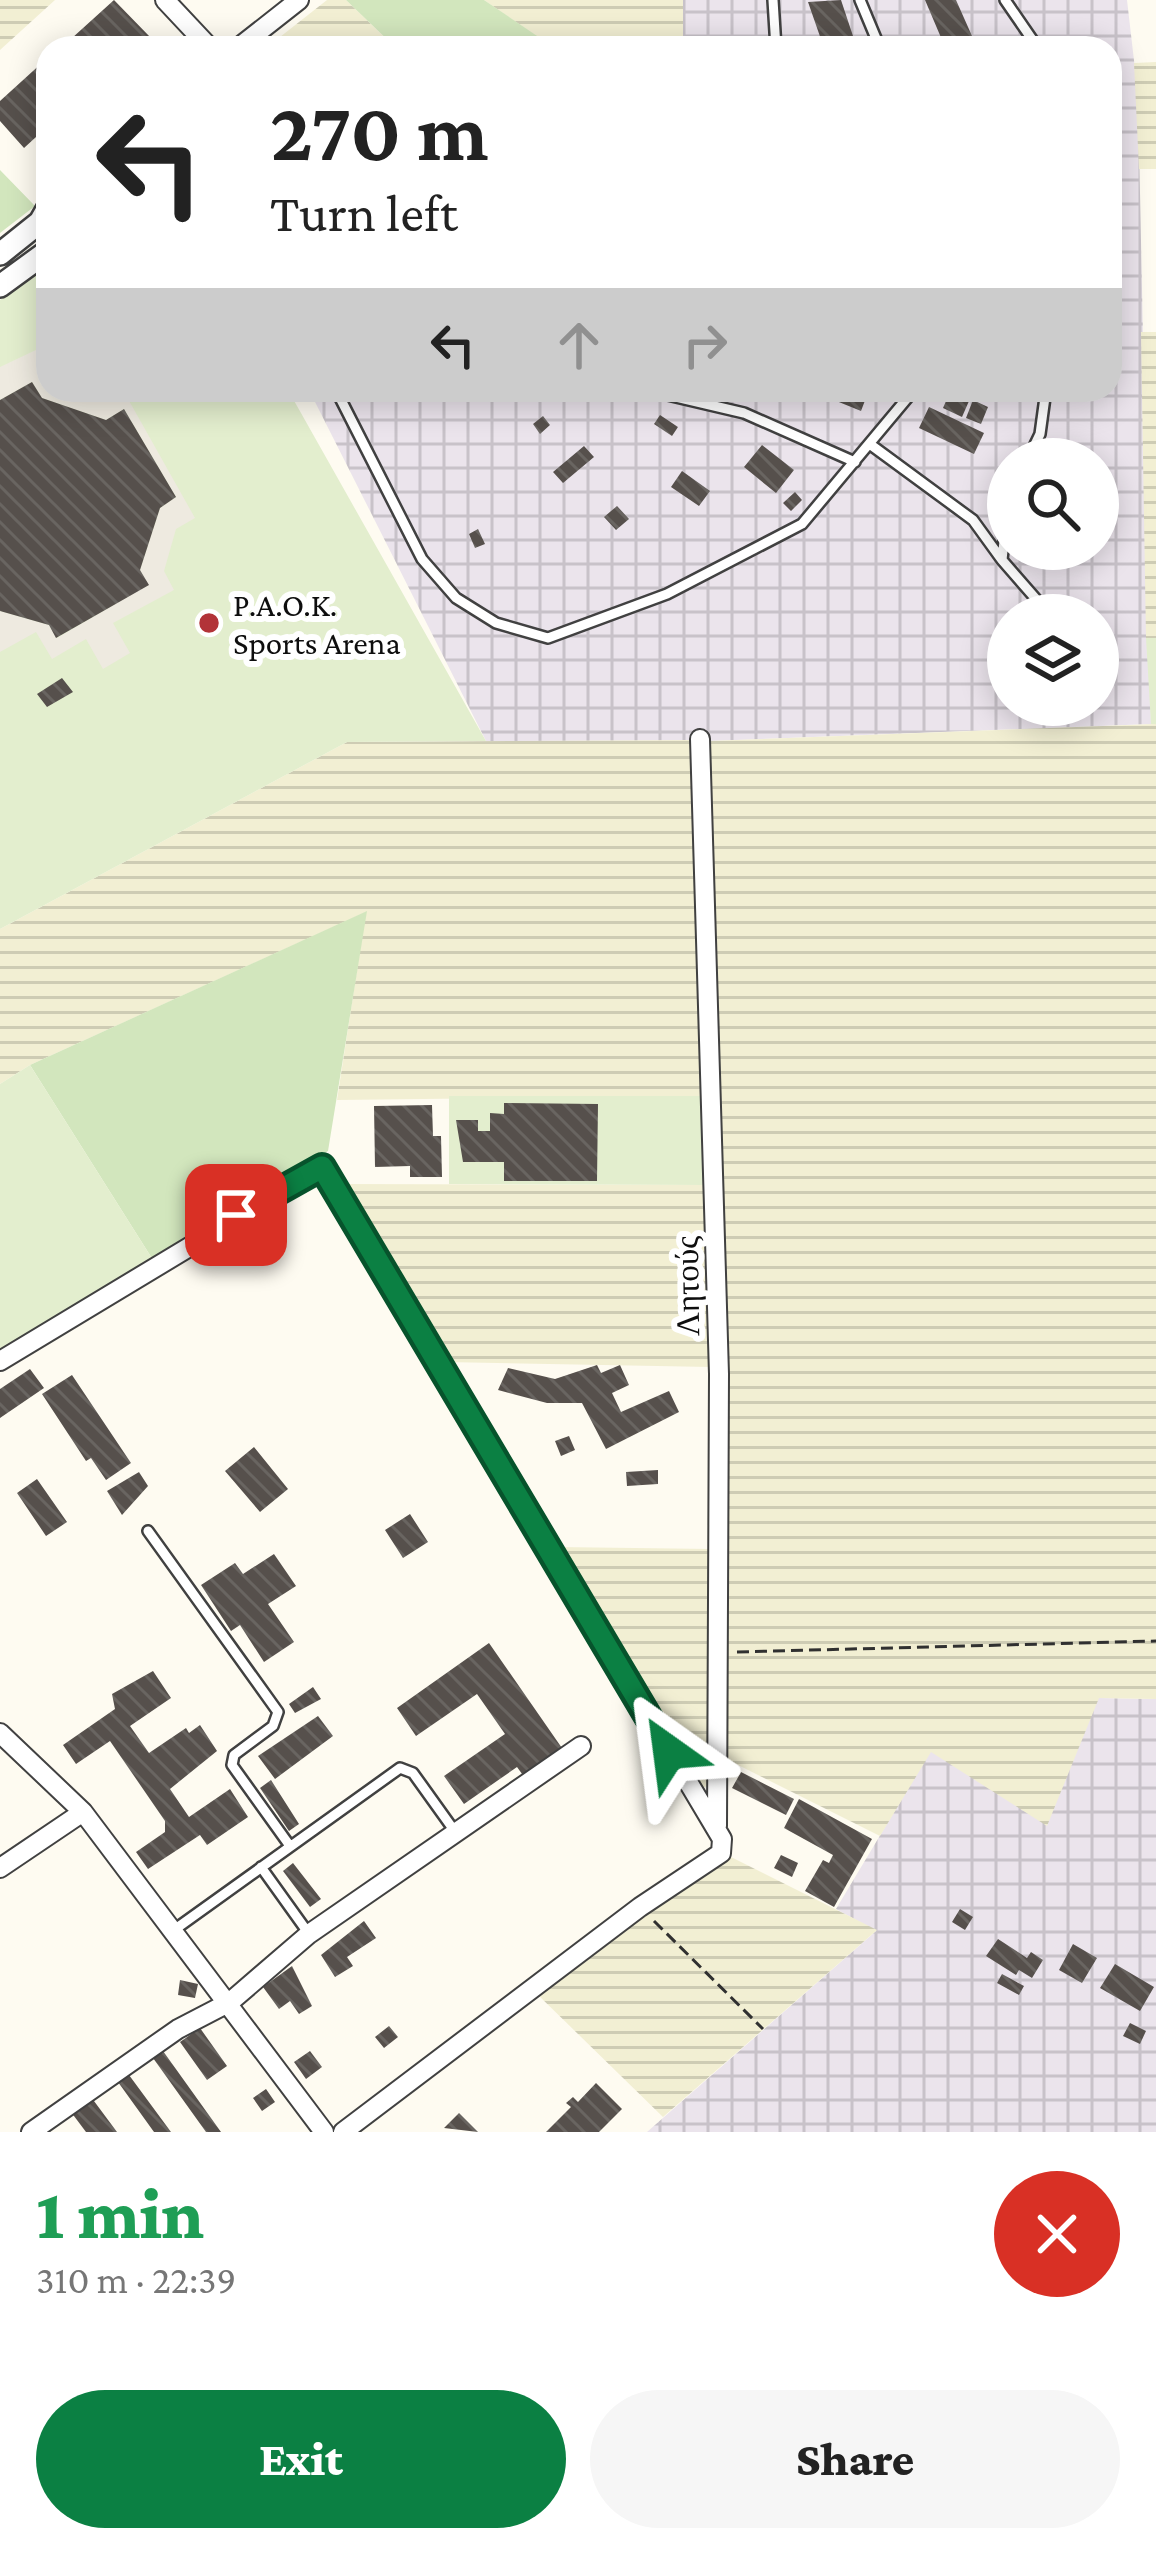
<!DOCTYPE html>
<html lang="en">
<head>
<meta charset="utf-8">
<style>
	:root { --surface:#fff; --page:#f6f6f6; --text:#222; --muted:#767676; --accent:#0b8043 }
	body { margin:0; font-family:"Crimson Pro",serif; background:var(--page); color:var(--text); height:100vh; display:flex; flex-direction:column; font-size:45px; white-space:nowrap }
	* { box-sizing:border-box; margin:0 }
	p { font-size:39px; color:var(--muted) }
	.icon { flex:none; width:66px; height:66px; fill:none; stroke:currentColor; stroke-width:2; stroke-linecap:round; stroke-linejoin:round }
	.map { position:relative; height:2132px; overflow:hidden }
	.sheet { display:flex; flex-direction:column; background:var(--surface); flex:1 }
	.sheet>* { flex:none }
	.guide { position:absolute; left:36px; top:36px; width:1086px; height:366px; border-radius:36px; box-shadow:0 6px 30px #0003; background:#fff; color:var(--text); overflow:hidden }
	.tools { position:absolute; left:987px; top:438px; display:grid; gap:24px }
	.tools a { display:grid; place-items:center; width:132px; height:132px; border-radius:50%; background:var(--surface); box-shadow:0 6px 30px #0003; font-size:60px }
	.pin { position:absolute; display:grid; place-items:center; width:102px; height:102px; color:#fff; margin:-51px; border-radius:24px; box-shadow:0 6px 18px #0006 }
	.me { position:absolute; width:132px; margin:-66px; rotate:329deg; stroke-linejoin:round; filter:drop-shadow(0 0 9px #0008) }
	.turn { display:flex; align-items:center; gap:42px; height:252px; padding:0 36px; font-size:54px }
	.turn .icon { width:156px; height:156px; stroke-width:2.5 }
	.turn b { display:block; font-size:84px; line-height:102px }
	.lanes { display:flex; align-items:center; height:114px; padding:0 36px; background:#0003; justify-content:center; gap:60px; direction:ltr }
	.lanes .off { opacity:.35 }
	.round { display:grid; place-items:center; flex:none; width:126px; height:126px; border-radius:63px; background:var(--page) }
	.summary { display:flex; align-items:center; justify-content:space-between; height:204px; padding:0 36px }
	h1 { font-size:72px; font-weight:800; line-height:90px; color:#1e9e55 }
	.primary-button { display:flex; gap:24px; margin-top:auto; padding:24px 36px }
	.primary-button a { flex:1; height:138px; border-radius:72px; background:var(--accent); color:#fff; font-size:48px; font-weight:800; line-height:138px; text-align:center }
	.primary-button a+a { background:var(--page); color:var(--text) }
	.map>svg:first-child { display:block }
	.industrial { fill:url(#industrial-grid); fill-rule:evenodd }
	.farmland { fill:url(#farmland-rules) }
	.grass { fill:#d2e6bd }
	.pitch { fill:#e3eece }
	.plaza { fill:#eeeae0 }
	.building { fill:url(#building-back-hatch) }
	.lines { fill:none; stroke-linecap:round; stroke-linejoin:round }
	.service-casing { stroke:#414141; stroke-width:14 }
	.minor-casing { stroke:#414141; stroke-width:22 }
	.tertiary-casing { stroke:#414141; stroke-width:26 }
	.path { stroke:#303030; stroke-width:3; stroke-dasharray:12 6; stroke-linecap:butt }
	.service { stroke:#fff; stroke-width:9 }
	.minor { stroke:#fff; stroke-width:18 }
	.tertiary { stroke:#fff; stroke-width:21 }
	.route-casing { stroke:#07532c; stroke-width:30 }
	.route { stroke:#0b8043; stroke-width:21 }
	.poi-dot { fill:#b23338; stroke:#fff; stroke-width:4.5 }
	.labels { text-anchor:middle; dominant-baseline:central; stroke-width:12; stroke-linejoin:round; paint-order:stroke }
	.poi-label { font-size:33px; fill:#0e0e0e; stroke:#fff; text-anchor:start }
	.street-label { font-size:33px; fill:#0e0e0e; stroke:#fff }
</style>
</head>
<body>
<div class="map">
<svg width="1156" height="2132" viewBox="0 0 1156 2132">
	<defs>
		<pattern id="industrial-grid" width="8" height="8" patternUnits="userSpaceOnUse" patternTransform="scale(3)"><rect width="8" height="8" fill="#ebe4ec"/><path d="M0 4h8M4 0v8" fill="none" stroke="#c8c2c9"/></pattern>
		<pattern id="farmland-rules" width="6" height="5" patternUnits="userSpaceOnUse" patternTransform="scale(3)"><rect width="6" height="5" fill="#f2efd3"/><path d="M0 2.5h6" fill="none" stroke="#ceccb4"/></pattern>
		<pattern id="building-back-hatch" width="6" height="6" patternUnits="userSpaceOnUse" patternTransform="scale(3)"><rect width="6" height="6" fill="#56504c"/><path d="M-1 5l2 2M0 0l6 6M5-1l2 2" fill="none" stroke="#696561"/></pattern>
	</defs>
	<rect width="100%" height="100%" fill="#fefbf1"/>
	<path class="industrial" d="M683,0h444l11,95 13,629 -442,17h-223l-177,-351h801v-342h-427zM1008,459h90v90h-90zM1008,615h90v90h-90z
		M1099,1698l57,1v433h-509l229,-201 -40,-22 94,-157z"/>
	<path class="farmland" d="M0,0h55l-55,50z
		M327,0h19l50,48h-130z
		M484,0h199v48h-140l2,-6z
		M1156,62v107h-17l-5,-106z
		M1141,332h15v306h-10z
		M1156,724v975l-57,-1 -52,128 -116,-74 -51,84 -152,-76v-297l-19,-722z
		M691,740l15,356 -369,4 29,-188 -336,153 -30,19v-155l347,-187z
		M341,1184l366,1 4,182 -267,-5z
		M557,1547l155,2v236l-11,3z
		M729,1856l148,74 -214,187 -127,-124z"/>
	<path class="grass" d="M346,0h138l62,42 -3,6h-147z
		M0,170l35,36 -35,27z
		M367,911l-39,240 -175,109 -123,-195z"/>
	<path class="pitch" d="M48,265v125h240l198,351 -139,1 -347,187v-629z
		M1146,638h10v86h-5z
		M30,1065l123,195 -153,94v-270z
		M449,1096h257l1,89 -258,-1z"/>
	<path class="plaza" d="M38,349l10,18v23h75l72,128 -19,11 -12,42 10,19 -61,33 17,30 -27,16 -17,-30 -34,20 -16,-27 -36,20v-41l49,14 8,13 91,-53 -8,-15 20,-62 16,-11 -52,-88 -18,11 -64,-22 -10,-16 -32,18v-33z"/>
	<path class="building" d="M114,0l36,37 -13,11h-76z
		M841,0l16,48h-33l-16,-46z
		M925,0h31l16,36 -27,11z
		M44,61l4,65 -24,22 -24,-27v-20z
		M32,382l10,16 64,22 18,-11 52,88 -16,11 -20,62 9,15 -93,53 -7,-13 -49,-14v-211z
		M832,390h37l-8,21 -32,-13z
		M950,392l19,9 -7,16 -19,-9z
		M973,400l15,7 -7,17 -15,-6z
		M929,407l55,26 -10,21 -55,-26z
		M660,415l18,12 -6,9 -18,-12z
		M543,416l7,9 -10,9 -7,-10z
		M762,445l32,25 -18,23 -32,-26z
		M584,446l10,11 -31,26 -10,-11z
		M682,471l28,20 -11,15 -28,-19z
		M795,492l7,8 -11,11 -8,-8z
		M617,506l12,13 -13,11 -12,-13z
		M478,529l7,15 -10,4 -6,-14z
		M62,678l11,14 -26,15 -10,-13z
		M504,1103l94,1 -1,77h-93v-19h-41l-7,-42h22v11h12v-18l14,1z
		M432,1105l1,31h8l1,41h-32v-11l-35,1 -1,-61z
		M597,1365l4,8 19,-8 9,20 -17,8 9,19 48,-21 10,21 -73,37 -24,-46h-35l-49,-13 10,-22 47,11z
		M30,1369l14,19 -44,30v-29z
		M72,1375l59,88 -25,17 -15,-22 -5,3 -44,-67z
		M569,1436l6,14 -14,6 -6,-15z
		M254,1447l34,42 -28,23 -35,-41z
		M658,1470v14l-31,2 -1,-14z
		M139,1472l9,14 -26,29 -15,-24z
		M37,1479l30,43 -21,14 -29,-43z
		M410,1514l18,28 -25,16 -18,-28z
		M274,1554l22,32 -28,18 26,38 -30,20 -24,-37 -9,6 -30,-46 34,-22 8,11z
		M489,1643l75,108 -39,27 -8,-11 -53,37 -20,-28 61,-42 -28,-40 -61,42 -19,-28z
		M153,1671l18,27 -41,28 19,27 37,-25 3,5 11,-8 17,26 -47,38 19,28 41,-28 18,28 -41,28 -7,-10 -52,34 -12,-17 29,-20v-11l-55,-80 -34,23 -13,-19 52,-36 -3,-15z
		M313,1687l8,12 -26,14 -6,-9z
		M318,1716l15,20 -58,43 -17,-23z
		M741,1772l53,27 -8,16 -54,-27z
		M271,1780l28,44 -10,7 -29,-43z
		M799,1799l73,40 -38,68 -29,-16 18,-31 6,3 4,-8 -49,-27z
		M781,1855l17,8 -6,14 -18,-9z
		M293,1863l28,36 -11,8 -27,-36z
		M960,1909l13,8 -8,13 -13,-8z
		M364,1921l12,17 -29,19 6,9 -18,11 -14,-22z
		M998,1939l29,19 4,-6 12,8 -11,18 -13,-8 -3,5 -30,-19z
		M1073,1944l24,14 -15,25 -23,-13z
		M1115,1964l39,23 -14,24 -40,-23z
		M292,1966l20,40 -13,8 -9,-13 -11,8 -16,-22z
		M1002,1974l22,12 -5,9 -22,-12z
		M180,1980l18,4 -3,14 -17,-3z
		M1130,2023l16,8 -6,13 -17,-8z
		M389,2026l9,11 -14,11 -9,-11z
		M200,2028l27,38 -20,14 -27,-38z
		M163,2051l58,81h-15l-53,-74z
		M310,2051l12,16 -16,12 -12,-17z
		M129,2075l42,57h-17l-36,-50z
		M596,2083l26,26 -23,23h-53l25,-25 -5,-4 7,-6 5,5z
		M266,2089l9,13 -13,9 -9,-13z
		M91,2097l26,35h-31l-15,-20z
		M459,2113l19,19 -34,-4z"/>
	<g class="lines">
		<g class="service-casing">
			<path id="service" d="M773,0l3,48
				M860,0l20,48
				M1005,0l33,48
				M336,390l86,169 34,39 40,25 52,15 119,-44 135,-70 112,-134
				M646,390l98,23 111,49
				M553,393l62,-3
				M871,445l102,75 29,40 6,-57
				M1028,459l12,-25 6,-44
				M1002,560l48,55
				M148,1531l130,181 -5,14 -39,29 -2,10 58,81
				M261,1867l48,67
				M174,1930l226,-162 13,5 43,60"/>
		</g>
		<g class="minor-casing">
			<path id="minor" d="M165,0l45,48
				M238,48l61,-48
				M700,739l19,635 -2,452
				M0,1361l322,-194 400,672 -1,14 -81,54 -297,225
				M0,1733l83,79
				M0,1868l83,-56 241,320
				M31,2132l147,-103 52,-27 79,-68 272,-188"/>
		</g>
		<g class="tertiary-casing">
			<path id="tertiary" d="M0,254l40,-32 8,-14
				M0,286l48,-35"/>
		</g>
		<path class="path" d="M737,1652l419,-11
			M654,1921l109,108"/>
		<use href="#service" class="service"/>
		<use href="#minor" class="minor"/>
		<use href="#tertiary" class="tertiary"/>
	</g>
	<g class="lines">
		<g class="route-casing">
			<path id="route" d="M236,1215l86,-48 347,585"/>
		</g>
		<use href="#route" class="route"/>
	</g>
	<circle class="poi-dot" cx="209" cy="623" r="12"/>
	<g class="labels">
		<g class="poi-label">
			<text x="233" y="604">P.A.O.K.<tspan x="233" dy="38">Sports Arena</tspan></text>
		</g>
		<g class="street-label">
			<text transform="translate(687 1286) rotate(-91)">Λητούς</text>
		</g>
	</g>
</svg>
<div class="tools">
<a><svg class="icon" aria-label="search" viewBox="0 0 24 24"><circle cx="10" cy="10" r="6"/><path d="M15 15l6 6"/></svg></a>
<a><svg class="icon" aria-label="layers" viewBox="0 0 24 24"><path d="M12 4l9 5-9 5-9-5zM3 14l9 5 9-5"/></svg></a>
</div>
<div class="pin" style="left:236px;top:1215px;background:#d93025"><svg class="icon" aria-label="arrive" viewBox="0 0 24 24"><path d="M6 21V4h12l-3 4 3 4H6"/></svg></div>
<svg class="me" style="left:669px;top:1752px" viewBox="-20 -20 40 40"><path d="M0-17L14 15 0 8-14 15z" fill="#0b8043" stroke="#fff" stroke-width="4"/></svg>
<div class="guide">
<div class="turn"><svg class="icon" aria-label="left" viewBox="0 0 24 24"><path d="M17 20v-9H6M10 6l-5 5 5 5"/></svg><div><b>270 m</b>Turn left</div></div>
<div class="lanes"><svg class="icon" aria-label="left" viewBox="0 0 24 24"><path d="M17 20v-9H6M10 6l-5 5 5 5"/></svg><svg class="icon off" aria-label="ahead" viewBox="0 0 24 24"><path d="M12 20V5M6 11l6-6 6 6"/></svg><svg class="icon off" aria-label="right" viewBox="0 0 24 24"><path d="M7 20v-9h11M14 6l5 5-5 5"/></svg></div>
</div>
</div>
<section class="sheet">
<div class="summary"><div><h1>1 min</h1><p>310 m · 22:39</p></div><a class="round" style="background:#d93025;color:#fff"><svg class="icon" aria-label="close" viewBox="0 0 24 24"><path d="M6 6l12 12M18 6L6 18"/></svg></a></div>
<div class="primary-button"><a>Exit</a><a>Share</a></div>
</section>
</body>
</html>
